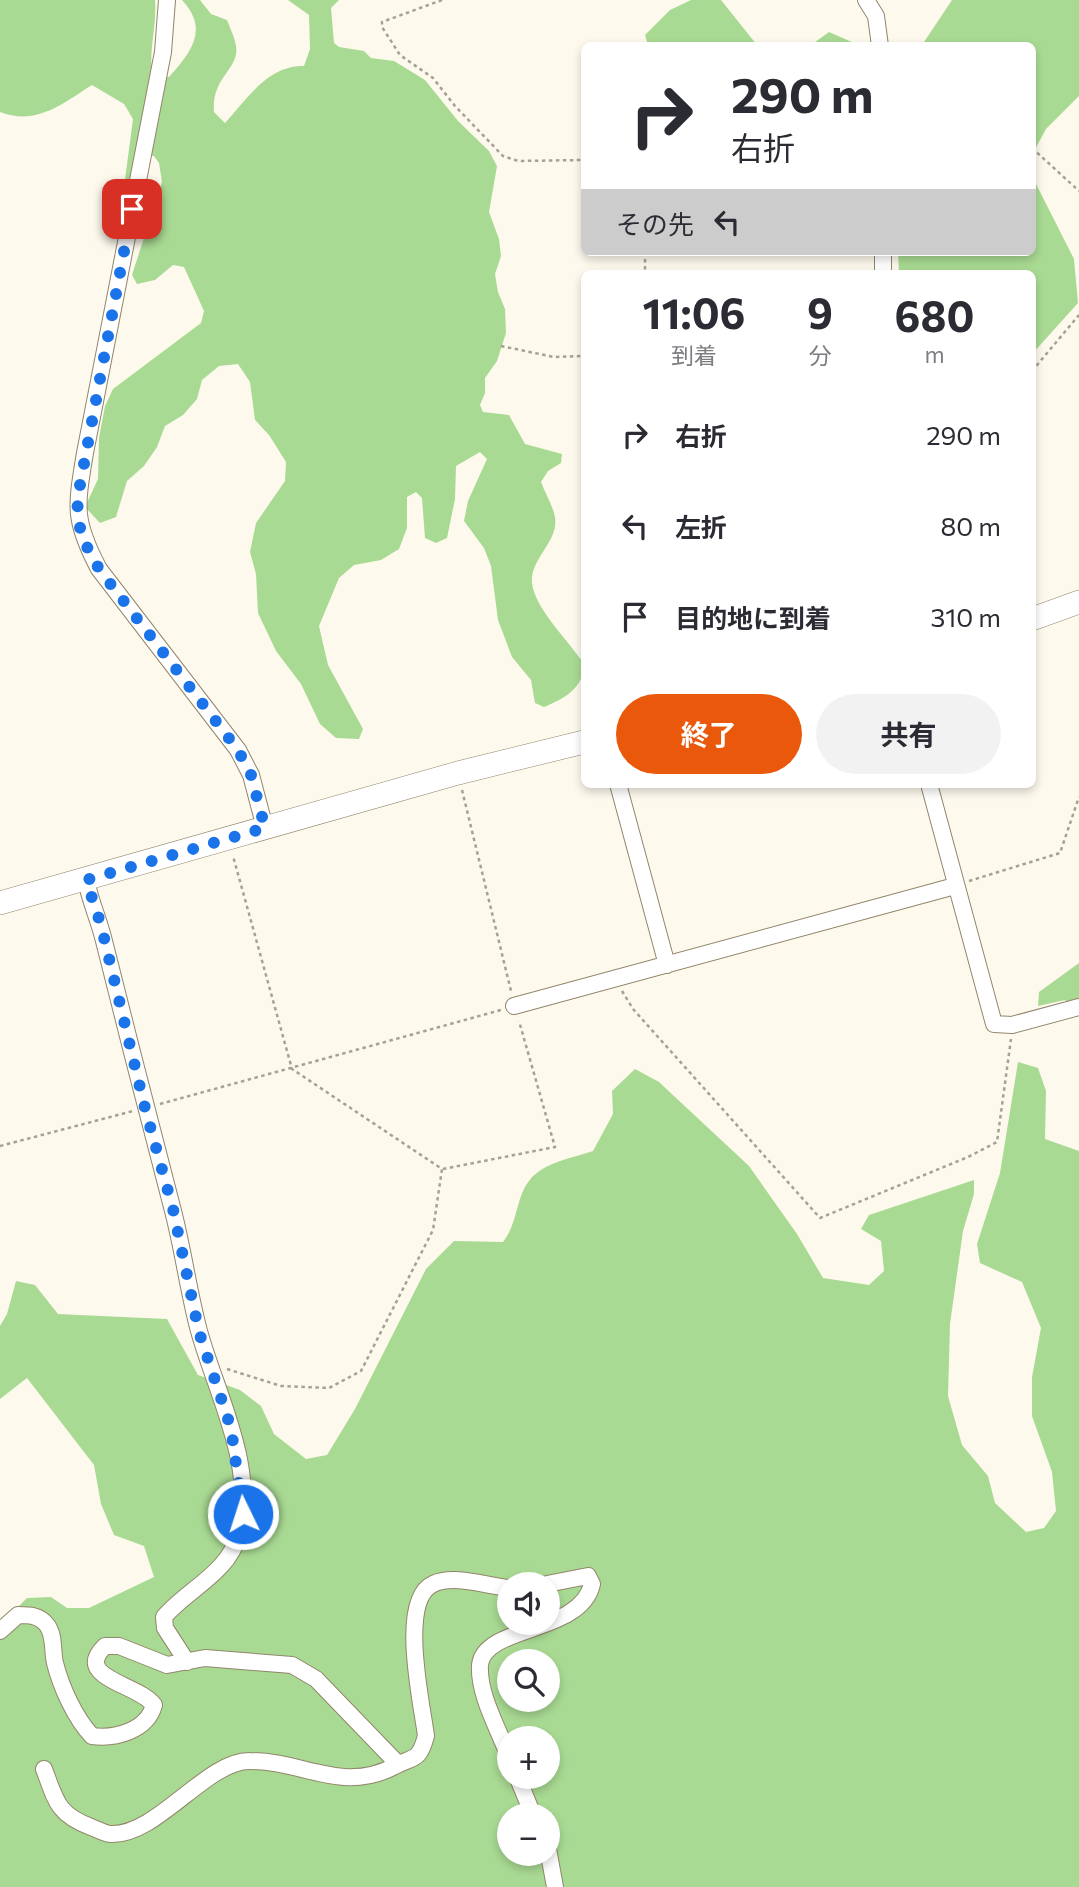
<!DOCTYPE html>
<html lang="ja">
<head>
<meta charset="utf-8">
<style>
	:root { --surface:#fff; --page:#f2f2f3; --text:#2b2b33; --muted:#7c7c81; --accent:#ea580c }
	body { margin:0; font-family:Commissioner,"Noto Sans JP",sans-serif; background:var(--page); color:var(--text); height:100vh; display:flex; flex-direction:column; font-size:26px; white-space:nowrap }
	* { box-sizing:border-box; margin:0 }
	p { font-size:23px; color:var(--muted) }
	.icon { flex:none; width:38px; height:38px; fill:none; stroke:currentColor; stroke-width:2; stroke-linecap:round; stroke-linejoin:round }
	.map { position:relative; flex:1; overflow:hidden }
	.side { position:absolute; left:581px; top:270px; width:455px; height:518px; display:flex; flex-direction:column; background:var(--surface); border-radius:10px; box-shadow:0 4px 10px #0003 }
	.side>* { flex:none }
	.banner { position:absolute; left:581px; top:42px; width:455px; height:214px; border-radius:10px; box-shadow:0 4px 10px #0003; background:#fff; color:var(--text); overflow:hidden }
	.controls { position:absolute; left:497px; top:1572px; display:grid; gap:14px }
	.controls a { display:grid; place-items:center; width:63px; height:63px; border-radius:50%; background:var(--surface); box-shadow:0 4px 10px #0003; font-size:35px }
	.pin { position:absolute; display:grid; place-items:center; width:60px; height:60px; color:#fff; margin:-30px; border-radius:14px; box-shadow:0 4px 10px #0006 }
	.me { position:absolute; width:77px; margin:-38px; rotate:356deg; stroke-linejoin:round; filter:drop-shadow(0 0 5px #0008) }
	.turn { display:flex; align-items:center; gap:24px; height:147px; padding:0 35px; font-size:32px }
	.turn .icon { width:91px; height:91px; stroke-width:2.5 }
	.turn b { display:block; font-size:49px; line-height:60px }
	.then { display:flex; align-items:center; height:66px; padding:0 35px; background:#0003; gap:14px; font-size:26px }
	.eta { display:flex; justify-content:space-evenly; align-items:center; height:119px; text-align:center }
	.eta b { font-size:42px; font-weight:700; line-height:49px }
	.primary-button { display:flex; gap:14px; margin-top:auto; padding:14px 35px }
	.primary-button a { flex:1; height:80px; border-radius:42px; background:var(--accent); color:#fff; font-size:28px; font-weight:700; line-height:80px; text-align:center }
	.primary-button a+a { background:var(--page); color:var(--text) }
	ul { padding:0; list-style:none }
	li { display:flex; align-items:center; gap:21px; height:91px; padding:0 35px }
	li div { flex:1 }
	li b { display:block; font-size:26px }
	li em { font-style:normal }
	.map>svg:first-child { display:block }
	.forest { fill:#a9da93; fill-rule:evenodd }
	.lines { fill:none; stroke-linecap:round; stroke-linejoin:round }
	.street-casing { stroke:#92866b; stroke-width:18 }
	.secondary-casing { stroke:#92866b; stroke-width:24 }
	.path { stroke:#a6a195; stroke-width:2.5; stroke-dasharray:3.5 3.5; stroke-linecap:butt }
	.street { stroke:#fff; stroke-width:16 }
	.secondary { stroke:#fff; stroke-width:23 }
	.route { stroke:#1a73e8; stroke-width:12; stroke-dasharray:0 21.6 }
</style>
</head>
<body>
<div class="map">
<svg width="1079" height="1887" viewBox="0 0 1079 1887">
	<rect width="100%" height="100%" fill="#fef9ed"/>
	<path class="forest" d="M0,0h155c2,25 -6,48 -3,73l17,4c23,-26 40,-48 13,-77h18l11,14 16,6c3,8 8,18 9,26 4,23 -25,31 -22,66l11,11c22,-24 43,-58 79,-57l6,-17 -1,-34 -21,-15h51l-8,8 3,35 5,4 25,4 7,7 23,3 31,19 33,41 31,30 8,15 -8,46 10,27 2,17 -6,18 3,18 7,17 1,24 -9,28 -12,17v15l-5,12 3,7 26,3 16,29 37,10 -1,9 -13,8 -7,11c4,11 12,24 14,35 4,25 -25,41 -23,66 3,26 37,58 52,81 0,24 -20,35 -40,43l-9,-4 -4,-23 -19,-23 -14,-37 -7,-54 -7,-18 -20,-27 4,-20 19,-42 -7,-7 -24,14 -1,33 -8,39 -11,5 -11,-5 -3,-40 -6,-6 -9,5v31l-8,21 -18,11 -27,5 -15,13 -20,48 9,39 35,64 -4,10 -23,-1 -16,-14 -19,-40 -25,-33 -18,-38 -2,-39 -6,-22 6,-29 29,-42 1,-19 -17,-27 -14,-15 -5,-38 -12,-18 -19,2 -17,14 -5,19 -14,16 -18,11 -8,21 -13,19 -17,15 -11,36 -16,6 -15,-16 13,-28 1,-41 6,-32 8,-17 88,-66 3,-12 -20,-44 -11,-2 -18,15 -18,4 -5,-9 30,-93 -3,-19 -5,-7 -16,-1 -8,38 -6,-6 9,-68 -9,-15 -32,-19c-30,19 -56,41 -92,27z
		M691,0h30l36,45h-109l-3,-10 25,-25z
		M952,0h127v96l-33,33 -13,24 -1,-107 -110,-1z
		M829,32l25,11 1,2h-44z
		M1033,178l41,81 4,44 -45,50 -1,-80h-133l-1,-21h134z
		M1079,963v51l-14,-14 -27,6 1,-14z
		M1018,1062l20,6 8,23 -1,48 34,12v736h-1079v-262l27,-27 24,-1 16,11h22l65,-31 -10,-31 -30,-11 -13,-31 -7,-39 -67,-87 -27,21v-73l7,-12 9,-33 19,4 23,29 109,5 31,56 42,15 21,16 13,28 32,25 21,-4 28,-46 71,-140 28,-28 49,1c15,-19 13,-45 26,-61 14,-19 44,-23 64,-30l20,-37 -1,-23 23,-22 24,13 90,84 48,68 26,44 46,7 15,-14 -3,-30 -20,-12 8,-14 105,-35v14l-11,37 -13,93 -2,72 14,49 26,31 7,27 31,29 18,-4 12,-17 -4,-39 -20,-56v-39l9,-49 -19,-46 -42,-19 -3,-19 23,-71zM509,1584h39v38h-39zM509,1661h39v38h-39zM509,1738h39v38h-39zM509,1815h39v38h-39z"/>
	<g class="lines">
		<g class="street-casing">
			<path id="street" d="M167,0l-4,52 -78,401c-9,54 -12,67 14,116l139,181 13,25 14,53
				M866,0l10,16 4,30
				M883,252v21
				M618,784l49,181
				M929,784l65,240 18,1 67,-18
				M86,880c4,21 13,40 18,61 22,89 45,177 68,266 11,41 16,83 27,124 18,65 58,136 39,205 -9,36 -51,54 -74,81l1,11 22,34
				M514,1006l441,-120
				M0,1631l18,-16c11,0 21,0 29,10 8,11 5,26 8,38 6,24 20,55 37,73 23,3 55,-5 62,-31 -15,-21 -82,-27 -49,-59h14l48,19 38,-7 87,7 24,14 82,85
				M509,1757c-10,-27 -31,-63 -29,-92 4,-40 101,-31 112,-81l-4,-8 -41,8
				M44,1769c12,32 13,45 47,58 6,2 14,7 20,7 46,2 96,-74 139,-73 54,0 92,33 145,5 20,-10 24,-5 31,-30 -4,-32 -28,-136 7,-152 21,-10 54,2 76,4
				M517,1776l16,39
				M548,1849l7,38"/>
		</g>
		<g class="secondary-casing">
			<path id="secondary" d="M1032,619l47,-17
				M0,903l458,-130 126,-31"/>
		</g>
		<path class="path" d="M442,0l-60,22v5l18,28 33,23 22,28 48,50 15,5 66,-1
			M1032,148l47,43
			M645,252v21
			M501,346l53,11 30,-1
			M1032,371l47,-56
			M462,790l49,201
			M969,881l91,-28 19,-56
			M622,991l11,18 187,209 148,-61 29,-15 14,-103
			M160,1104l341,-94
			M0,1146l133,-35
			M443,1169l112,-22 -36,-126
			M227,1369l54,17 48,2 32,-17 72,-141 9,-61 -150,-100 -59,-213"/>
		<use href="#street" class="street"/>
		<use href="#secondary" class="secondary"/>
	</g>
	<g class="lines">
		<path class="route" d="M132,209l-55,292 4,35 18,33 139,181 13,25 14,53 -179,52 15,45 44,183 28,101 26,123 32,96 12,86"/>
	</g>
</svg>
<div class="controls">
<a><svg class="icon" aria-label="sound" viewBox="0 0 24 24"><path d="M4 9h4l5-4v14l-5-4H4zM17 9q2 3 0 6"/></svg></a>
<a><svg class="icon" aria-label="search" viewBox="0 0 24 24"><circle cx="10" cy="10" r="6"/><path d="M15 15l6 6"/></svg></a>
<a>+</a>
<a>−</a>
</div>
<div class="pin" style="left:132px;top:209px;background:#d93025"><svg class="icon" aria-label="arrive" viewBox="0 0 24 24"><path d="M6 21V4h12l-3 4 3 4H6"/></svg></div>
<svg class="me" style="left:243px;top:1514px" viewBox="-20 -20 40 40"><circle r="17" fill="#1a73e8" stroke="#fff" stroke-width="3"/><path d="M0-11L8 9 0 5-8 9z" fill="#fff"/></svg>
<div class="banner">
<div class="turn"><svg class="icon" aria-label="right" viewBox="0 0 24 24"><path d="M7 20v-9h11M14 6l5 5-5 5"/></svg><div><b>290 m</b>右折</div></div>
<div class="then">その先<svg class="icon" aria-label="left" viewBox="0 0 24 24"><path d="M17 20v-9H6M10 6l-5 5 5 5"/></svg></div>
</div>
<section class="side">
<div class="eta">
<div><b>11:06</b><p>到着</p></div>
<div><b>9</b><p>分</p></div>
<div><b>680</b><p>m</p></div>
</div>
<ul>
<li><svg class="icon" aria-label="right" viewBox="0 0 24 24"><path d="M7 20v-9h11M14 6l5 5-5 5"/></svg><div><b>右折</b></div><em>290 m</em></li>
<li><svg class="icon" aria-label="left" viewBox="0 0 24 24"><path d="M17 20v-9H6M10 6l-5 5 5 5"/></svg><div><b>左折</b></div><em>80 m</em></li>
<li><svg class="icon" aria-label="arrive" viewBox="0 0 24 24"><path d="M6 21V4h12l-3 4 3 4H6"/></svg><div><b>目的地に到着</b></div><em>310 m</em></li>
</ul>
<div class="primary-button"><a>終了</a><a>共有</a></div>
</section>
</div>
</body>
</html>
